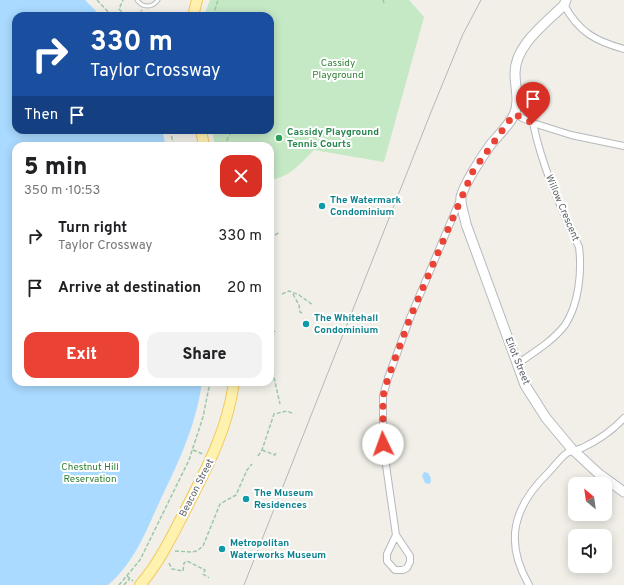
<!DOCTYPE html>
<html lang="en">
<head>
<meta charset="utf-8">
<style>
	:root { --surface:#fff; --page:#f2f2f2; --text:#202124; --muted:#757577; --accent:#ea4335 }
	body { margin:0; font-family:Overpass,sans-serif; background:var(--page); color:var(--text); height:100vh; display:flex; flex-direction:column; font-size:15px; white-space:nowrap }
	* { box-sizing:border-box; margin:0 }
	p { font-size:13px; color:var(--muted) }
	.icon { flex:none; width:22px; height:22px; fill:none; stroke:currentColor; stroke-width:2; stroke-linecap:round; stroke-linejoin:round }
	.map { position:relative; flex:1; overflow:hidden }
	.drawer { position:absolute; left:12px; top:142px; width:262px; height:244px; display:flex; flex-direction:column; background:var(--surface); border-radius:12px; box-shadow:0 2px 10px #0003 }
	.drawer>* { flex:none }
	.hud { position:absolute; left:12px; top:12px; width:262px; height:122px; border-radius:12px; box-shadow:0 2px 10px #0003; background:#1a4fa0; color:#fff; overflow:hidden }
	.needle { width:26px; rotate:331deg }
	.tools { position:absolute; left:568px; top:477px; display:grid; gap:8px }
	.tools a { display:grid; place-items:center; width:44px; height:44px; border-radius:8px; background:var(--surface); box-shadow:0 2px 10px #0003; font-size:20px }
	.pin { position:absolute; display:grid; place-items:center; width:34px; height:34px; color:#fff; margin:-41px -17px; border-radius:50% 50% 50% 0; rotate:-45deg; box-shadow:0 0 4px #0007 }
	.pin .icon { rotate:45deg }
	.me { position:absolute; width:44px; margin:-22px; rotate:357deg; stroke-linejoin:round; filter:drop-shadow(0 0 3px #0008) }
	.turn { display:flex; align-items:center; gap:14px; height:84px; padding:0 12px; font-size:18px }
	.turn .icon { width:52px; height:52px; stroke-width:2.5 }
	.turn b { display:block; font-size:28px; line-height:34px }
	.then { display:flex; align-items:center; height:38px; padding:0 12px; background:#0003; gap:8px; font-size:15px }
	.round { display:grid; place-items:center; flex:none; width:42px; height:42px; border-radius:12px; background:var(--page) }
	.head { display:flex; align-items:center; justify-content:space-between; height:68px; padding:0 12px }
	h1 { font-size:24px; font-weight:800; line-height:30px }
	.primary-button { display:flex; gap:8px; margin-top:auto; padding:8px 12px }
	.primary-button a { flex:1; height:46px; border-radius:12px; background:var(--accent); color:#fff; font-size:16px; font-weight:800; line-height:46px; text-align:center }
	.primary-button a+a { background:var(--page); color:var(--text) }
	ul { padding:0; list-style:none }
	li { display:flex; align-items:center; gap:12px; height:52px; padding:0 12px }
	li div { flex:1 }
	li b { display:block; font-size:15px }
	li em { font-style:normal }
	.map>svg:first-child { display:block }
	.green { fill:#c5e8c5 }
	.water { fill:#aadaff }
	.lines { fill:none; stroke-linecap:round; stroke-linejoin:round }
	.lane-casing { stroke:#b5b8bc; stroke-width:5 }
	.street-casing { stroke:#b5b8bc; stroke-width:8 }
	.secondary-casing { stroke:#b6babf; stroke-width:11 }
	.primary-casing { stroke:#f2c960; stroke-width:12 }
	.path { stroke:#9cc7a9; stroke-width:1.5; stroke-dasharray:4 2; stroke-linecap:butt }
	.lane { stroke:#fff; stroke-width:3 }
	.street { stroke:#fff; stroke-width:6 }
	.secondary { stroke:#fff; stroke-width:9 }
	.primary { stroke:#fff2af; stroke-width:10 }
	.tram { stroke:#b6b7b8; stroke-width:1 }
	.route { stroke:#ea4335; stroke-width:7; stroke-dasharray:0 12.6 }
	.leisure-dot { fill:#2e9e5b; stroke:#fff; stroke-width:1.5 }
	.culture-dot { fill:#0f9aa8; stroke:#fff; stroke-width:1.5 }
	.labels { text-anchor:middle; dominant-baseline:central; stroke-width:4; stroke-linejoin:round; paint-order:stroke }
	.park-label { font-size:10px; fill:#348238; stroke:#fff }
	.leisure-label { font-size:10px; font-weight:bold; fill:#27864d; stroke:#fff; text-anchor:start }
	.culture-label { font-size:10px; font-weight:bold; fill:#0d838f; stroke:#fff; text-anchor:start }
	.street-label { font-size:10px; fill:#5f6368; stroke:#fff }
</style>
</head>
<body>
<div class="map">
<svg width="624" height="585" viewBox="0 0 624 585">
	<rect width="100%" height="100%" fill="#f1efe8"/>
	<path class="green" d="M210,0h199l15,17 -40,145 -70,-12c-14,14 -24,27 -44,30v-34h-55l-3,-16h58v-114h-66z"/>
	<path class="water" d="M0,0h85l16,16h-85v114h146l4,16h-150v236h186c-6,45 -25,83 -44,123 -13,29 -25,59 -50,80h-108z
		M424,472l4,1c2,3 5,8 1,11l-4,-1 -3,-7z"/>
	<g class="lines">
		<g class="lane-casing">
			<path id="lane" d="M137,0c6,8 15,8 21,0"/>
		</g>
		<g class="street-casing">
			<path id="street" d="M564,5c15,27 31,36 60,44
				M514,114l19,9 38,12 53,11
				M517,364c16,-11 36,-23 48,-39 14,-21 17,-54 14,-78 -19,-41 -37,-80 -46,-124
				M396,535l-9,19v7l8,9h8l4,-2 3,-6v-6l-14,-21 -13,-91v-48l5,-18 22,-60 50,-118
				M529,585c-25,-43 -16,-78 19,-112 6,-6 12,-15 19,-20 5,-2 10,-3 15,-5 15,-7 31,-18 42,-30"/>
		</g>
		<g class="secondary-casing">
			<path id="secondary" d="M566,0l-2,5c-18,18 -49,40 -49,68 0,14 5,29 -1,42 -6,11 -15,20 -23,29 -8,11 -27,40 -30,53 -1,8 4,20 5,27l59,161 21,33 25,30 28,26 25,18"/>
		</g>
		<g class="primary-casing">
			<path id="primary" d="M193,16l4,-16
				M201,130l3,16
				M140,585c20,-23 33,-51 47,-78 21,-41 41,-79 47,-125"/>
		</g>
		<path class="path" d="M97,0l15,16
			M383,0l1,3
			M120,16l3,-3 -4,-4 4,-9
			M137,16l5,-6
			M213,16l5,-16
			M170,130l4,16
			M224,146l8,-16
			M275,235l5,-3
			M282,294l7,-3 10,4 14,10
			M293,294l6,11 1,7 2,1
			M270,343l5,-12
			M270,360l10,44
			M193,450l10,4
			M262,450l13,5 1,-3
			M258,456l4,-6 12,-36 13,-3 7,3
			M175,551l16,1 6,-1 6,-5 17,-42 16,-9 11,-25 5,-6
			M169,563l3,6 11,2 1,-8 3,-2 18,9 -2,4 6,4
			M127,576l6,5
			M119,585l21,-25 49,-100 14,-43 7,-35
			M124,585l6,-7"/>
		<use href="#lane" class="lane"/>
		<use href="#street" class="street"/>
		<use href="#secondary" class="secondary"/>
		<use href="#primary" class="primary"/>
		<path class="tram" d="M244,585l187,-473 32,-78 18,-34"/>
	</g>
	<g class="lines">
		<path class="route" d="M383,444v-48l5,-18 22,-60 63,-147 41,-57 19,9"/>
	</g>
	<circle class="leisure-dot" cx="279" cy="138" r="4"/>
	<g class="culture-dot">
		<circle cx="322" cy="206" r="4"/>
		<circle cx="306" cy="324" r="4"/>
		<circle cx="246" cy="499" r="4"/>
		<circle cx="222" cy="549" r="4"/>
	</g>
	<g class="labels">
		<g class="park-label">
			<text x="338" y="63">Cassidy<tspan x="338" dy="12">Playground</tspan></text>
			<text x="90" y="467">Chestnut Hill<tspan x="90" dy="12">Reservation</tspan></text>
		</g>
		<g class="leisure-label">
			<text x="287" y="132">Cassidy Playground<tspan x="287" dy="12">Tennis Courts</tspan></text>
		</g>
		<g class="culture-label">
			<text x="330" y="200">The Watermark<tspan x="330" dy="12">Condominium</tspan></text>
			<text x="314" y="318">The Whitehall<tspan x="314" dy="12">Condominium</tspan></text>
			<text x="254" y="493">The Museum<tspan x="254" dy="12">Residences</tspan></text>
			<text x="230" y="543">Metropolitan<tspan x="230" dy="12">Waterworks Museum</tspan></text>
		</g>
		<g class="street-label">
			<text transform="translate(562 208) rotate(67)">Willow Crescent</text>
			<text transform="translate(517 361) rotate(68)">Eliot Street</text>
			<text transform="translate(197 488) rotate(-63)">Beacon Street</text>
		</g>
	</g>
</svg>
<div class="tools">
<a><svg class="needle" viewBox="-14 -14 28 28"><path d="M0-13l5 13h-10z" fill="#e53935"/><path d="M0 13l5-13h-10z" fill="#757577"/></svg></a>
<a><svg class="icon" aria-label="sound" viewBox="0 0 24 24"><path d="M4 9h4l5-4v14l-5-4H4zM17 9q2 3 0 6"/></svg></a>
</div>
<div class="pin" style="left:533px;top:123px;background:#d93025"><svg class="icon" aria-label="arrive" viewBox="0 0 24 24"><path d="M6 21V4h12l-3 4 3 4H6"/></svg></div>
<svg class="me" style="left:383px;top:444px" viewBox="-20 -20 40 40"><circle r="19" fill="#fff"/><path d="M0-13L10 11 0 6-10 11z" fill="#ea4335"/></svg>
<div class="hud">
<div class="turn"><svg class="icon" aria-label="right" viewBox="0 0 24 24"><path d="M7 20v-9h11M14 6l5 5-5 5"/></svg><div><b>330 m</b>Taylor Crossway</div></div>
<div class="then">Then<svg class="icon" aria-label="arrive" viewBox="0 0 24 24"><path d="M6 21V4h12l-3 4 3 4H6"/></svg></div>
</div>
<section class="drawer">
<div class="head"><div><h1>5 min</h1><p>350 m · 10:53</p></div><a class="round" style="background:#d93025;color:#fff"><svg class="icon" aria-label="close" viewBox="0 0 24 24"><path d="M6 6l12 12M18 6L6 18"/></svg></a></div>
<ul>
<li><svg class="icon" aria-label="right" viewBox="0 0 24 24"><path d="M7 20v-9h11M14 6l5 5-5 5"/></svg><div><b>Turn right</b><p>Taylor Crossway</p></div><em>330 m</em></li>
<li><svg class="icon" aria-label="arrive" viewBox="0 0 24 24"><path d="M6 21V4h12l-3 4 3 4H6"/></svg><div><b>Arrive at destination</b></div><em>20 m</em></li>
</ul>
<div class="primary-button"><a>Exit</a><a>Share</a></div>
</section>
</div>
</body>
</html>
